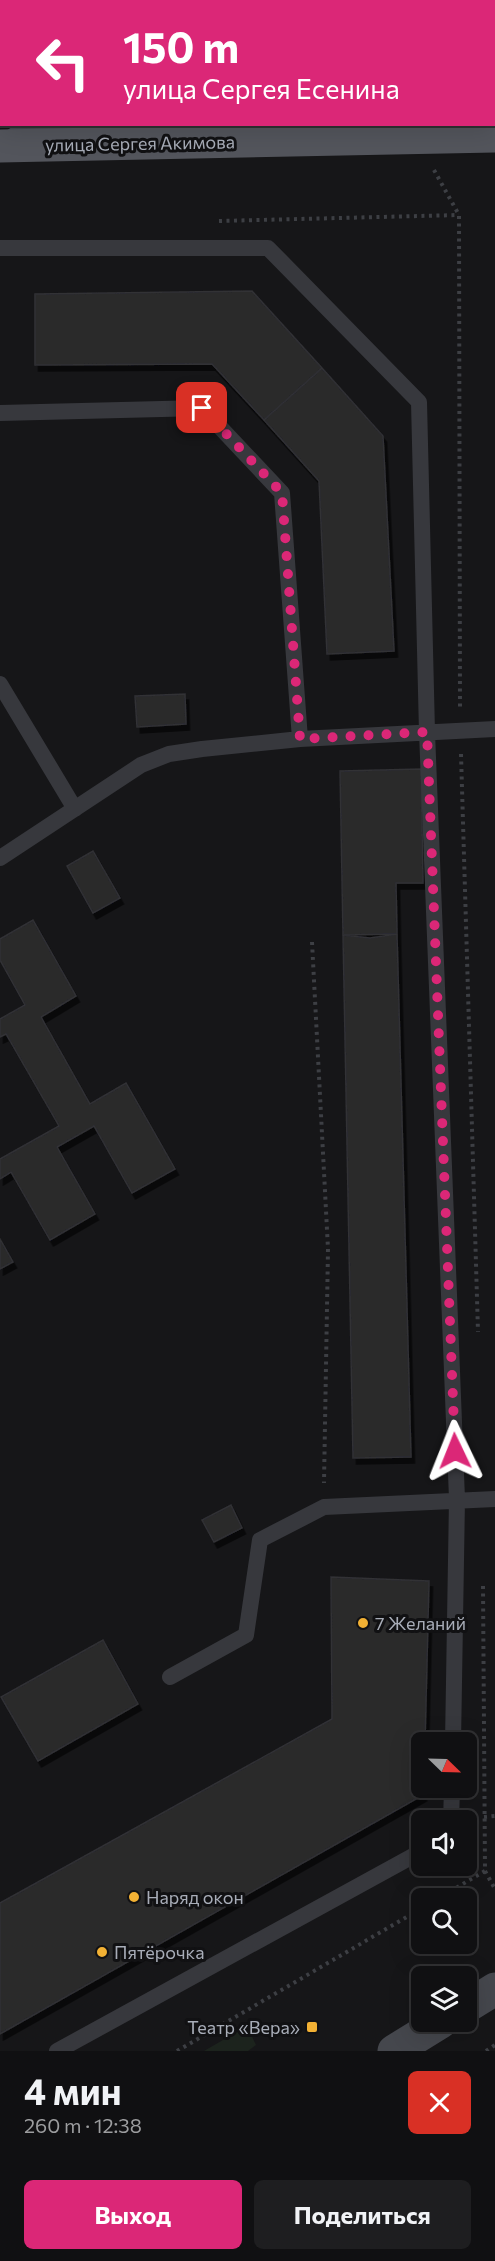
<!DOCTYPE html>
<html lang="ru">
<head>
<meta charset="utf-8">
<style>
	:root { --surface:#101012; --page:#1e1e20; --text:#f1f3f6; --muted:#9c9d9f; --line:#303032; --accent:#db2777 }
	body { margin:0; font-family:Commissioner,sans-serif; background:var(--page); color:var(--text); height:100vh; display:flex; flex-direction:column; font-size:22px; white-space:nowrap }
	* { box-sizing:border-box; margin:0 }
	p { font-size:20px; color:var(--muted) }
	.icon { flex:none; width:33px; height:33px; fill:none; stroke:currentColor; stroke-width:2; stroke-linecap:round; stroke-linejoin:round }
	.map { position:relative; height:2051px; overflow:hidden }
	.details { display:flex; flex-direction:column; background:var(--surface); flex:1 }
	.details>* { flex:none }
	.banner { position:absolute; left:0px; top:0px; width:495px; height:126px; box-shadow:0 6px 24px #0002,0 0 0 2px var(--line); background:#db2777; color:#fff; overflow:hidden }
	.needle { width:39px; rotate:113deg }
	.controls { position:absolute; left:411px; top:1732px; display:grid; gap:12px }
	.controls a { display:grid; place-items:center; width:66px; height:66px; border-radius:9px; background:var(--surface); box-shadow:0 6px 24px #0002,0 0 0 2px var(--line); font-size:30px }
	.pin { position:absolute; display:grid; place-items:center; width:51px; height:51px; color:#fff; margin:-26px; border-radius:12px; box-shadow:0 3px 9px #0006 }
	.me { position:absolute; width:66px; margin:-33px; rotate:358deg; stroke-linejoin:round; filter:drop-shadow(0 0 4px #0008) }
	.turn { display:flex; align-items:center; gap:21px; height:126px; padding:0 24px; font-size:27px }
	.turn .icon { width:78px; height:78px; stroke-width:2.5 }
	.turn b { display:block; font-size:42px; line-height:51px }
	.round { display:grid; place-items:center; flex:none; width:63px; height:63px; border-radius:9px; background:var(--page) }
	.summary { display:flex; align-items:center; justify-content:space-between; height:102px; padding:0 24px }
	h1 { font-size:36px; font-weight:700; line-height:45px }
	.button { display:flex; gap:12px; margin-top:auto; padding:12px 24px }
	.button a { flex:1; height:69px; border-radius:9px; background:var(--accent); color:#fff; font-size:24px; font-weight:700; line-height:69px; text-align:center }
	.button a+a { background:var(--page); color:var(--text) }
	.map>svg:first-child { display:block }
	.green { fill:#1c231d }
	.building { fill:#29292c; stroke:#303034; stroke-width:1.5; filter:url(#shadow) }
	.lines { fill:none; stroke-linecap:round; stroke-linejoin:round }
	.path { stroke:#3d3f44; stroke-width:4; stroke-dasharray:3 4.5; stroke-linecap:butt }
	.service { stroke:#37383d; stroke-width:16 }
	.secondary { stroke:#45474d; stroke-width:33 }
	.primary { stroke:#53555c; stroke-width:33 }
	.route { stroke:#db2777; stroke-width:10; stroke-dasharray:0 18 }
	.poi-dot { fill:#f2b134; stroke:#111113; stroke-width:2 }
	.labels { text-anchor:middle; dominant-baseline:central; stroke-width:6; stroke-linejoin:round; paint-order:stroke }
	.street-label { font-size:18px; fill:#a8adb8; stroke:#111113 }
	.poi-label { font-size:18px; fill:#a8adb8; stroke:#111113; text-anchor:start }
</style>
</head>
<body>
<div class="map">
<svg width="495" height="2051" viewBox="0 0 495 2051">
	<defs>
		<filter id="shadow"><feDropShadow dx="3.5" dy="6" stdDeviation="0" flood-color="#0009"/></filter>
	</defs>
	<rect width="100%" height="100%" fill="#161618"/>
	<path class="green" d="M0,0h495v76l-1,-74h-492l-2,120z
		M247,2026l9,19 -8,6h-44z"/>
	<path class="building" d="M252,291l70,77 -58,52 -52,-56 -177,1v-71z
		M322,368l61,68 11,215 -67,3 -8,-173 -55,-61z
		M185,694l1,30 -49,3 -2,-31z
		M421,769l2,114h-27l1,51 -54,1 -3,-164z
		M93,851l27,47 -27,15 -26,-47z
		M33,920l43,76 -35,21 49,87 36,-21 49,86 -43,24 -38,-67 -37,21 38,67 -45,26 -39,-68 -11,7v-20l59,-33 -53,-92 -6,3v-18l25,-14 -25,-45v-21z
		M397,934l14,523 -58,1 -10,-523 27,3z
		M0,1239l13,23 -13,7z
		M231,1505l11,23 -28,14 -12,-22z
		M331,1577l98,4 -4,162h-3l1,52 -423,239v-131l332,-184z
		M103,1640l35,64 -100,57 -37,-64z"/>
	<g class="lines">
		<path class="path" d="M456,2v-2
			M434,170l25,45 1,493
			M219,221l240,-6
			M461,754l17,578
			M312,942l16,307 -4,234
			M484,1817l11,-1
			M485,1871l10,18
			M437,1899l48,-28 -2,-286
			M177,2051l245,-143
			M486,2051l9,-6"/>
		<path class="service" d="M0,248h268l151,154 8,330 30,767 -4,244
			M0,413l202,-5 80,85 18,246
			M0,684l75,125
			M0,858l141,-93 28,-11 33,-5 98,-10 195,-10
			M170,1677l76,-42 14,-95 64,-33 171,-8
			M451,1821l1,-33
			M57,2051l365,-200"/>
		<path class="secondary" d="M494,83h1
			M19,142l53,-18
			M466,2007l29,-18
			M394,2051l47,-29"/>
		<path class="primary" d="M0,146l495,-10"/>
	</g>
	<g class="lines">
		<path class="route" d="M202,408l80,85 18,246 127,-7 28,719"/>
	</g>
	<g class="poi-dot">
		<circle cx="363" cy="1623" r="6"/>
		<circle cx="134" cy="1897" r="6"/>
		<circle cx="102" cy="1952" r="6"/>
		<rect x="306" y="2021" width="12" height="12" rx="3"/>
	</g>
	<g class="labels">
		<g class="street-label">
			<text transform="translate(140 143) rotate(-1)">улица Сергея Акимова</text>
		</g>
		<g class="poi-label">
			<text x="375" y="1623">7 Желаний</text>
			<text x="146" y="1897">Наряд окон</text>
			<text x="114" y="1952">Пятёрочка</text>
			<text x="300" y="2027" text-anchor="end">Театр «Вера»</text>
		</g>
	</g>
</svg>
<div class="controls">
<a><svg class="needle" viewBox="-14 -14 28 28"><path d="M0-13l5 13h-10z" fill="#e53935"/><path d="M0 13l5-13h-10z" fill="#9c9d9f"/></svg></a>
<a><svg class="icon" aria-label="sound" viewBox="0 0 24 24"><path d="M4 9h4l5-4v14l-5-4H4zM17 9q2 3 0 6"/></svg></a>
<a><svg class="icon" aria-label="search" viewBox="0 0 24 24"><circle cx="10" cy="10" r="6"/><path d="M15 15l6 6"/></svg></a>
<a><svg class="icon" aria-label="layers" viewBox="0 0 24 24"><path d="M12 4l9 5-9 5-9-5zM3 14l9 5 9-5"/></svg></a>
</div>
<div class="pin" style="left:202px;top:408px;background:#d93025"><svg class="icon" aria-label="arrive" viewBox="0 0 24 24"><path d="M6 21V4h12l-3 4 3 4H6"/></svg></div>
<svg class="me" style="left:455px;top:1451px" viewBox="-20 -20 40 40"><path d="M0-17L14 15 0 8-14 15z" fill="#db2777" stroke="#fff" stroke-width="4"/></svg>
<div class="banner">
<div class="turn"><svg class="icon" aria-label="left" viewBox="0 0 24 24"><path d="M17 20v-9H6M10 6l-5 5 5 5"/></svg><div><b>150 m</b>улица Сергея Есенина</div></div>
</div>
</div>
<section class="details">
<div class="summary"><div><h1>4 мин</h1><p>260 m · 12:38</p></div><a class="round" style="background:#d93025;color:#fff"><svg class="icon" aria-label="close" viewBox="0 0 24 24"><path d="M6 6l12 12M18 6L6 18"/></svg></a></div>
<div class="button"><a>Выход</a><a>Поделиться</a></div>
</section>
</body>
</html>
